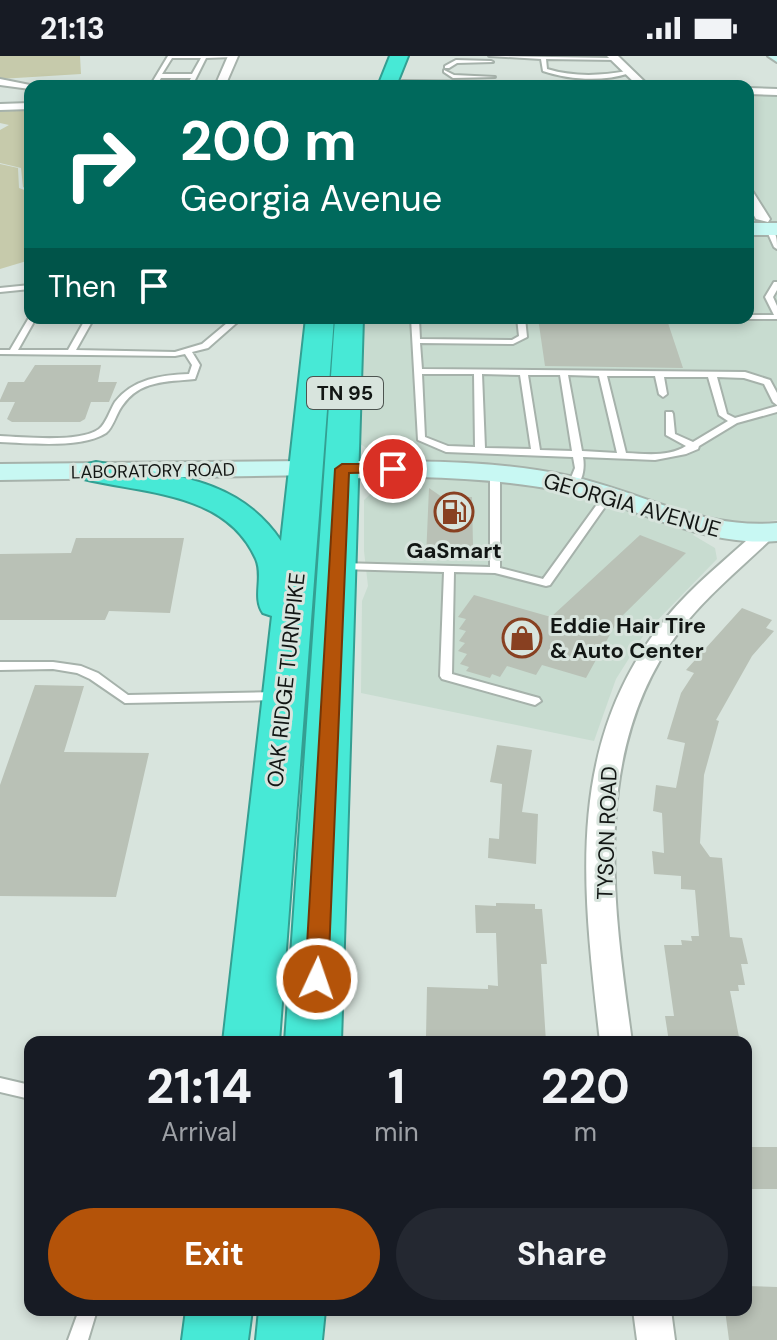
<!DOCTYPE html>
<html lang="en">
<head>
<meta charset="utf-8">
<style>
	:root { --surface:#171b24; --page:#242831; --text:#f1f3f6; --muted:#9ea1a6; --accent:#b45309 }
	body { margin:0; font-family:"DM Sans",sans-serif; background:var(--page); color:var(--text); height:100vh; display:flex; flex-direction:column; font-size:30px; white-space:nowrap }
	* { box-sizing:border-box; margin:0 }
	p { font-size:26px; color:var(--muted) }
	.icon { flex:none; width:44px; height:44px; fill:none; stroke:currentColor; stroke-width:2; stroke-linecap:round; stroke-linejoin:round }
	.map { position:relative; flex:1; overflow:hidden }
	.side { position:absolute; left:24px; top:980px; width:728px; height:280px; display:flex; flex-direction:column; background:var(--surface); border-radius:16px; box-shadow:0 4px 12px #0003 }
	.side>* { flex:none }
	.hud { position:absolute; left:24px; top:24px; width:730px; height:244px; border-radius:16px; box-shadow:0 4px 12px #0003; background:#00695c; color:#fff; overflow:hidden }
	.pin { position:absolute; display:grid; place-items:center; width:68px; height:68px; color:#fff; margin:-34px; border:4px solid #fff; border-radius:50%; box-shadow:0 2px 8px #0007 }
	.me { position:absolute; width:88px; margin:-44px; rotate:3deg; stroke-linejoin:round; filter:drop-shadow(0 0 6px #0008) }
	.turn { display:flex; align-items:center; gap:28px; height:168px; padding:0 24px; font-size:36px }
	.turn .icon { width:104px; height:104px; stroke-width:2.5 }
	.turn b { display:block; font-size:56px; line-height:68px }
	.then { display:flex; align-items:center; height:76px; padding:0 24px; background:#0003; gap:16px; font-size:30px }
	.eta { display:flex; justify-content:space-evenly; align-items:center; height:136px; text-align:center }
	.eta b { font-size:48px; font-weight:700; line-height:56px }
	.primary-button { display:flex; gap:16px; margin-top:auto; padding:16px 24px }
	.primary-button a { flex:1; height:92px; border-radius:48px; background:var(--accent); color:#fff; font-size:32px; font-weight:700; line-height:92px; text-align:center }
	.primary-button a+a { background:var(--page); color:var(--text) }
	.status { display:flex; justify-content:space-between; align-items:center; height:56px; padding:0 40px; background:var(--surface); direction:ltr }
	.status svg { height:22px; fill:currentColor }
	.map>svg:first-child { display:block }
	.built { fill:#c8dcd0 }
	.green { fill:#c6caab }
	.building { fill:#b9c1b6 }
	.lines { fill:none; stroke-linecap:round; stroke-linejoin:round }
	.lane-casing { stroke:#a6b2ab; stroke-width:4 }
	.street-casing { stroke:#a6b2ab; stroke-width:4 }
	.secondary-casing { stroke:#a6b2ab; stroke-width:4 }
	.highway-casing { stroke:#349f92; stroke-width:4 }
	.lane { fill:#fff; fill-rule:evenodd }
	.street { fill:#fff; fill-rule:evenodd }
	.secondary { fill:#c8f8f3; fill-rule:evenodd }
	.highway { fill:#47e9d6; fill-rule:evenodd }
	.route { fill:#b45309; stroke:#753606; stroke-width:2 }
	.labels { text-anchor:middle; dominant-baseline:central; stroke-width:6; stroke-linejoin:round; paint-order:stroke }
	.far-street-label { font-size:18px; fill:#121614; stroke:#d8e4dd }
	.shield { fill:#d8e4dd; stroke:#4d5450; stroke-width:2 }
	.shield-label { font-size:20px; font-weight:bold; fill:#121614 }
	.street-label { font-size:22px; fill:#121614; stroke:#d8e4dd }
	.poi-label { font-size:22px; font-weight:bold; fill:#121614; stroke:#d8e4dd }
</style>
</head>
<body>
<div class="status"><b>21:13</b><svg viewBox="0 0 49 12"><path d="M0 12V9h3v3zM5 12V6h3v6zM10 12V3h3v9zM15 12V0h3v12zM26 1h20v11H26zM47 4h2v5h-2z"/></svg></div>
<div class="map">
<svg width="777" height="1284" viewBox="0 0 777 1284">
	<rect width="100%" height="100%" fill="#d8e4dd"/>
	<path class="built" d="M748,38l29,1v425l-30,4 -40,-5 -14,16 22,13 2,11 -72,74 -29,46 -22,62 -233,-48 1,-92 6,-15 -4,-35v-51l15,-14 -1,-31 -18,-11 3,-126h385z"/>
	<path class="green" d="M0,0h80l1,18 -81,5z
		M5,53h25v82l-7,-4 -2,-19 -21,-5v-33l9,-5 -9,-2v-12z
		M0,108l18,4 1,20 11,4v68l-30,9z"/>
	<path class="building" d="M538,262h67l1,5h62l15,45 -138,-2z
		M35,309h66l-3,17h19l-8,20h-18l-6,17 -5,3h-68l-5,-3 8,-17h-15v-2l8,-18h16z
		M429,432l13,9h30l1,49 -29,12h-18z
		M640,479l46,18 -68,67 -32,58 -44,-13 -6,10 -29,-9 -7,11 -8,-3 -2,4 -24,-7 3,-4 -9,-3 7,-10 -9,-3 7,-8 -6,-2 7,-10 -7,-2 7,-10 -8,-2 16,-22 77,22z
		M76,482h108l-14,75 -61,-2 -4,9h-105v-66l71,-1z
		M742,552l30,12 -6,8 8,3 -22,25 -36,64 3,1 -15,54 -4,68 10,14 12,1 8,79 12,1 6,26h-7l4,21h-7l1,6h-9l10,51h-71l-4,-26h9l-10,-71h18l-1,-5 11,1 -1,-5h8l-4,-46 -14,-1v-13l-27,-2 -2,-23 12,2 -2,-40 -9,-2 3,-26 20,3 9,-45 -18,-4 14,-46 13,-20 -8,-3z
		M35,629l49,1 -20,66 85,1 -33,144 -116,-1v-111z
		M497,689l35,5 -10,62 16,2 -2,50 -48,-6 1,-20 10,1 3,-55 -12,-2z
		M496,847l39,1v5h7l5,55h-6l5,78 -120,-5 1,-50 61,2v-4l10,1 -2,-53h-20l-1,-28 21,1z
		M746,1091h31v42h-31z
		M746,1230l31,1v53h-48l-4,-30h21z"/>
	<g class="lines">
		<g class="lane-casing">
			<path id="lane" d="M168,0h66v1l-28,1 -14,28h-6l5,-8h-30l-5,8h-6zM172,2h29l-9,16h-30z
				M489,0l124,2 2,2 -69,-1 1,10c26,8 54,7 80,2l3,2c-27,9 -60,7 -87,-2l-2,-12z
				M456,4l35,1 2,1 -36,1 -8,5h-4v-2z
				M444,14l10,5 41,2 -42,1 -9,-6z
				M769,171c8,4 8,14 8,22l-3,-2 -8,-18z
				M774,226h3v8l-4,7 4,9v13h-32l3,-1v-3h26l-9,-18z
				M30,229v4l-30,3v-4z
				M30,260v2h6l-18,32h50l18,-32h8l-18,32 99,2 27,-8 31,-26h9l-34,30 -16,4 8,13 -5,14c-29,3 -55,1 -73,27 -6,8 -9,22 -16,27 -25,16 -77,10 -106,9v-6c24,1 80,7 99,-7 7,-5 11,-19 16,-27 18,-23 46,-27 74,-28l3,-9 -7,-11 -10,2 -175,-2v-4h10z
				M411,262h8l1,21 92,1 7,-4 -2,-18h8l2,19 -14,7 -93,-1 2,26 323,3 25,8 7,13v12l-4,-3 -9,-18 -20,-6 -27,-1 10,37 8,4 42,-12v6l-40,11 -38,23 -1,3 -12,5 -31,6 -72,-3c2,11 0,26 -10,31l-3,-1 -2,-2 7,-17 -2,-11 -127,-5 -28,-12zM422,318h52l1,73 -27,-1 -23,-9zM482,318l38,1 11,74 -46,-1zM528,319h32l12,76 -32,-1zM568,319l31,1 18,77 -35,-2zM607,320h48l4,18 4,3 4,-3 -3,-17h44l11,38 9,6 -35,21 -18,-8 -2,-20 -1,-2h-6v23l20,11c-17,11 -40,8 -60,7z
				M495,413l5,3v96l43,11 63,-87h6l2,2 -64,91 -4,1 -51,-13 -41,-1 -2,102 87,24 2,3 -6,4 -93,-26 -2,-3 4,-104 -104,-3 -5,-3 5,-3 150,4v-95z
				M0,606h53l28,4 17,7 30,22 149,-3 6,4 -6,4 -152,3 -35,-24 -13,-6 -24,-4 -53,1z
				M0,1022l30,7v14l-30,-7z
				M79,1254h18l-9,30h-20z"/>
		</g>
		<g class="street-casing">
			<path id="street" d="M228,0h10l-13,30h-10z
				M607,0h11l31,30h-11z
				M0,23l35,7 -5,3 -30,-4z
				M402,25l180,2 5,3h-181z
				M748,32l29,1v6l-29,-1z
				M30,47v6l-30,1v-6z
				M748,135l5,1 17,27 -2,3 -12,-3 -8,-14z
				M765,472l10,6 -3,4c-31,30 -65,57 -91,91 -92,120 -68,273 -49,413h-32c-17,-152 -37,-297 66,-424 27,-33 61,-59 92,-88z
				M633,1254h38l4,30h-38z"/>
		</g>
		<g class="secondary-casing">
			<path id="secondary" d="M768,0h9v6z
				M748,167h29v12h-29z
				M307,405l9,2 4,6 -4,6 -316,5v-16z
				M342,405c76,0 153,-1 227,15 71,15 133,54 208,47v18c-78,6 -139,-35 -213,-50 -48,-9 -97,-13 -146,-14 -27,0 -59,4 -85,-2l-4,-6 4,-6z"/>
		</g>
		<g class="highway-casing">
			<path id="highway" d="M390,0h18l-12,30h-18z
				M306,262h28l-55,724h-56l49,-426 -9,-3c-11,-16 1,-36 -7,-54 -30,-67 -110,-65 -172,-80l-5,-7 5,-7 12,-3c71,13 142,14 185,79z
				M335,262h28l-22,724h-56z
				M186,1254h66l-4,30h-66z
				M259,1254h66l-3,30h-66z"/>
		</g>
		<use href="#lane" class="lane"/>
		<use href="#street" class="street"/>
		<use href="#secondary" class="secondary"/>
		<use href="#highway" class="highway"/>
	</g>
	<path class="route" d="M393,408l5,2v6l-49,1 -21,506 -3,7 -8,3 -9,-3 -3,-7 30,-510 7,-5z"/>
	<defs>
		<g id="fuel-ring" transform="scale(2)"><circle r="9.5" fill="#d8e4dd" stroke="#884021" stroke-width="1.5"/><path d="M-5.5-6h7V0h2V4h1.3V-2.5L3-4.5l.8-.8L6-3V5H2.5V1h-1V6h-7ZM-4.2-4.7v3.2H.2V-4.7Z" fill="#884021"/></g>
		<g id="shop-ring" transform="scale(2)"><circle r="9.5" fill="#d8e4dd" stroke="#884021" stroke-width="1.5"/><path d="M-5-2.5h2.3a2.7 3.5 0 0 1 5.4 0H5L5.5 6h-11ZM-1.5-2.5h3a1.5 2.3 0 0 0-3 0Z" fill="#884021"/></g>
	</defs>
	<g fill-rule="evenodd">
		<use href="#fuel-ring" x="454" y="456"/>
		<use href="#shop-ring" x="522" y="582"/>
	</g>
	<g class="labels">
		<g class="far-street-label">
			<text transform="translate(153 415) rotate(-1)">LABORATORY ROAD</text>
		</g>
		<rect class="shield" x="307" y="321" width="76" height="32" rx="6"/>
		<g class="shield-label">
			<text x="345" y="337">TN 95</text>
		</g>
		<g class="street-label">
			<text transform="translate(632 449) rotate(16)">GEORGIA AVENUE</text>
			<text transform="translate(286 624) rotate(-84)">OAK RIDGE TURNPIKE</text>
			<text transform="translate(607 777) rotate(-88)">TYSON ROAD</text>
		</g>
		<g class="poi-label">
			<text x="454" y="494">GaSmart</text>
			<text x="550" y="569" text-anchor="start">Eddie Hair Tire<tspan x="550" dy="25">&amp; Auto Center</tspan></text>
		</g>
	</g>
</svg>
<div class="pin" style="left:393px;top:413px;background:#d93025"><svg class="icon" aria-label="arrive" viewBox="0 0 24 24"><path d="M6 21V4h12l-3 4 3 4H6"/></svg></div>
<svg class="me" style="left:317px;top:923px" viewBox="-20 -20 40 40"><circle r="17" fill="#b45309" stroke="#fff" stroke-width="3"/><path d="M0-11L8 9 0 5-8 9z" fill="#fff"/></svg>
<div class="hud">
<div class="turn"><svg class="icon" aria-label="right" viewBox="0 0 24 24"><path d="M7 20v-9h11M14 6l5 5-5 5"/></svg><div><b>200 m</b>Georgia Avenue</div></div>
<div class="then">Then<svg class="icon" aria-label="arrive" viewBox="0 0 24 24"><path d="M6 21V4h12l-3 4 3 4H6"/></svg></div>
</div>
<section class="side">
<div class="eta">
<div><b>21:14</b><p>Arrival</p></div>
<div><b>1</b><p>min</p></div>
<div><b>220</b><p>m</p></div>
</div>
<div class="primary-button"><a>Exit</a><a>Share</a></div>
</section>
</div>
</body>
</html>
